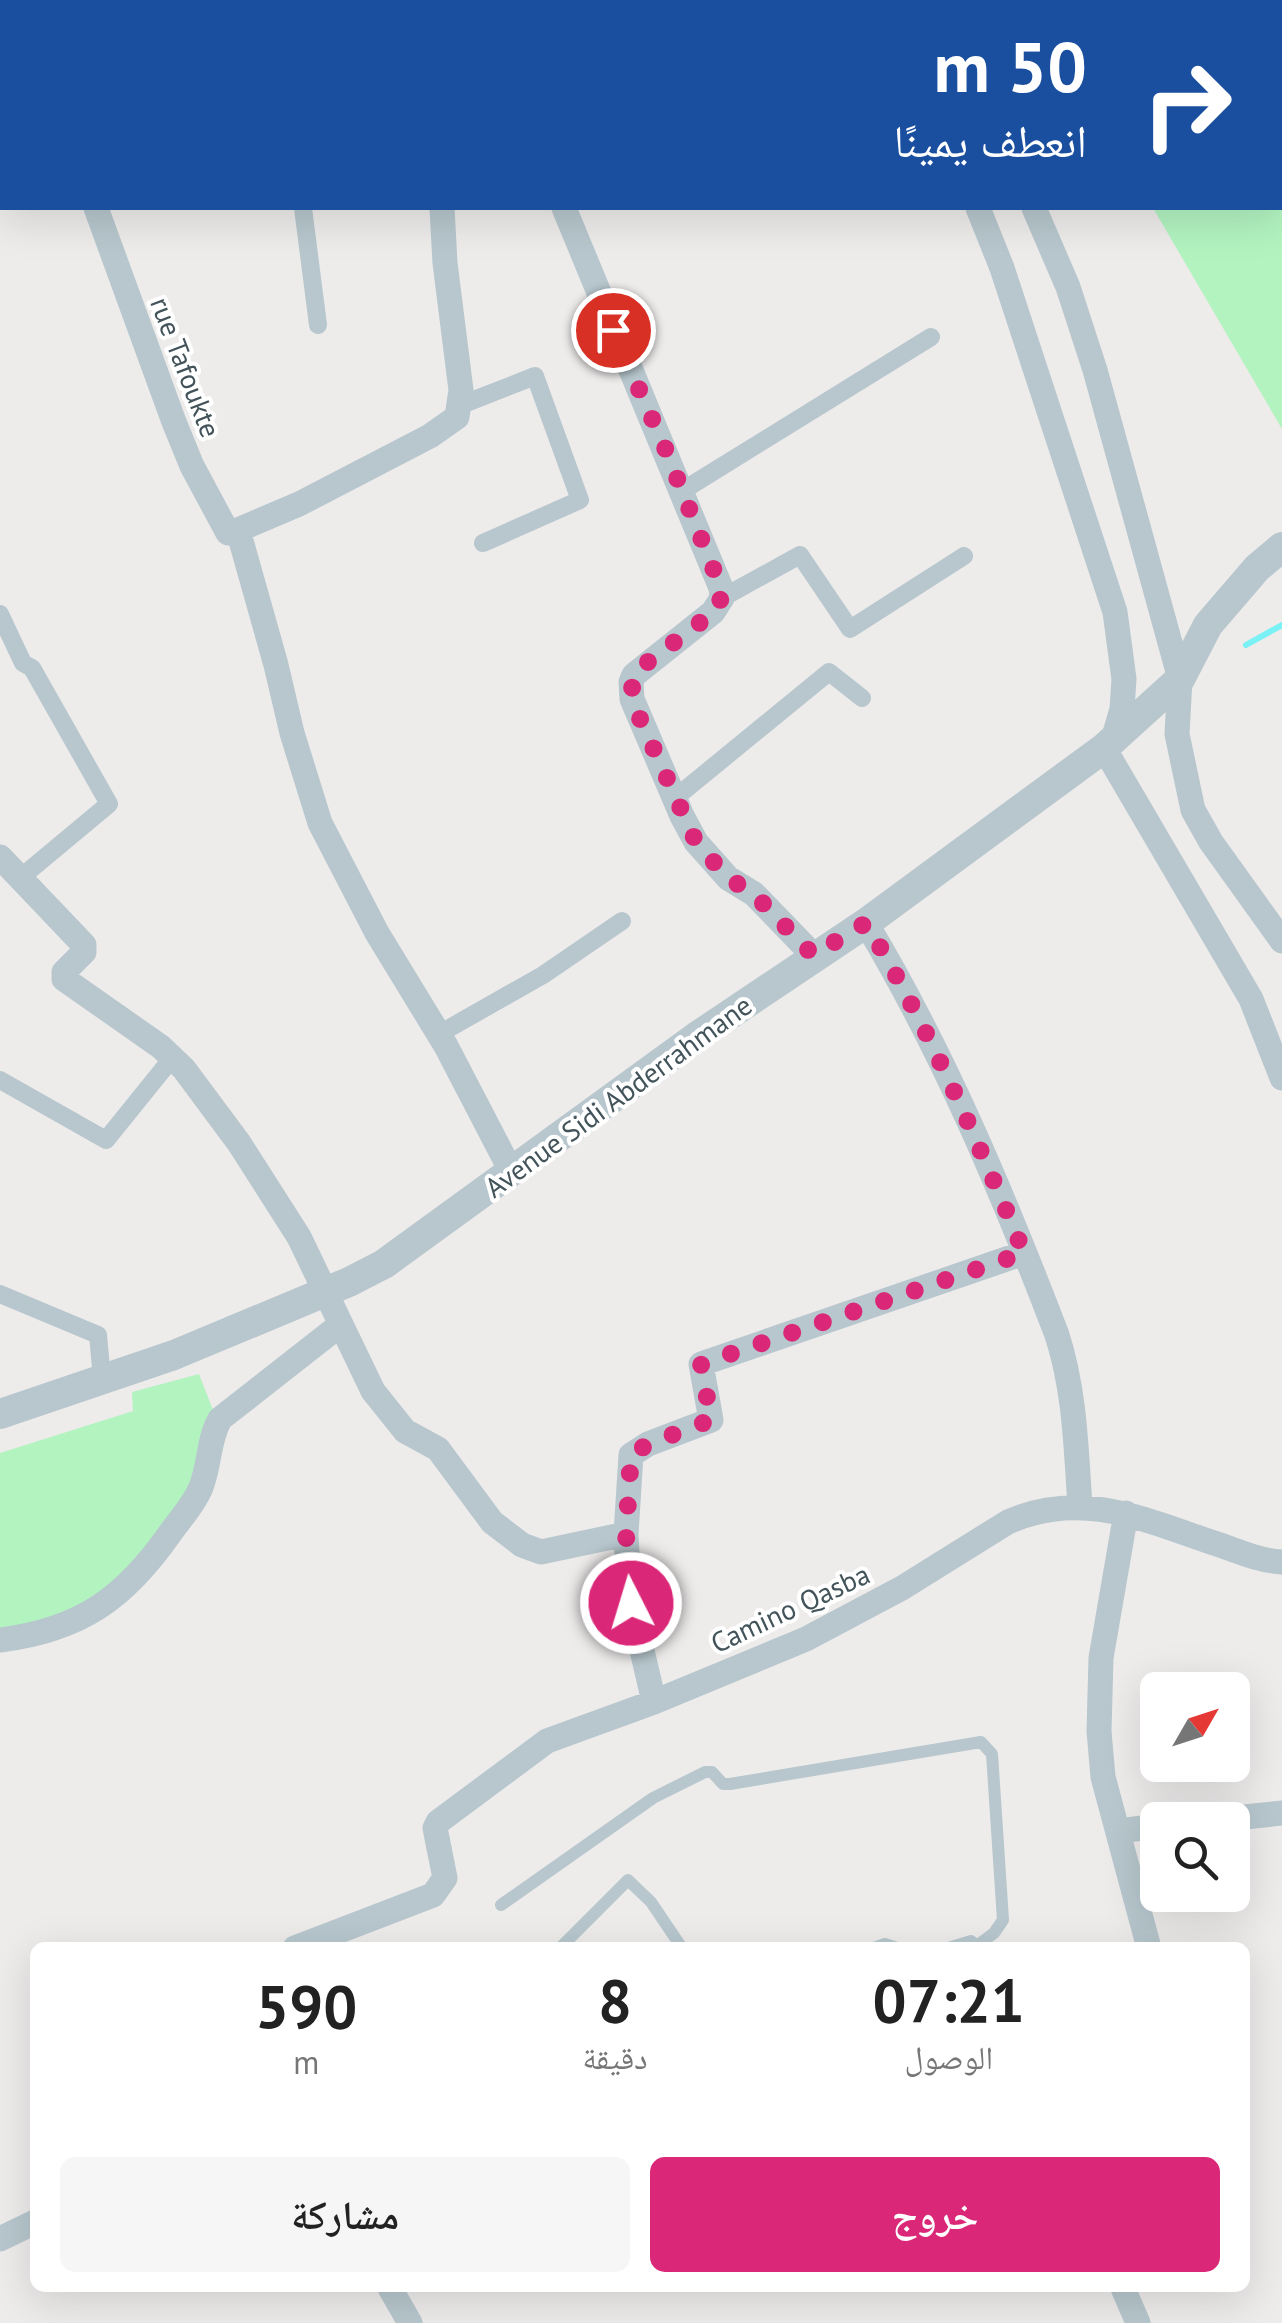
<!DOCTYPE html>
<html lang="ar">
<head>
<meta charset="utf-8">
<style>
	:root { --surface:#fff; --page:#f6f6f6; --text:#222; --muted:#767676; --accent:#db2777 }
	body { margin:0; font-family:"PT Sans","Noto Naskh Arabic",sans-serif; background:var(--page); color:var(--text); direction:rtl; height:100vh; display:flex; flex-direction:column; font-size:38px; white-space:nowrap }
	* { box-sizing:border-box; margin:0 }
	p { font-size:32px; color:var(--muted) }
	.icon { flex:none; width:55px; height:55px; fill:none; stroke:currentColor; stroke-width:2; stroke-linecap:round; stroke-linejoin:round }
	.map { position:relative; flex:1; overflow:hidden; direction:ltr }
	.details { position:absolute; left:30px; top:1942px; width:1220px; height:350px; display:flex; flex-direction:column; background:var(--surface); border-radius:15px; box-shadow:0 10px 40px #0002; direction:rtl }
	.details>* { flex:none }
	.banner { position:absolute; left:0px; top:0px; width:1282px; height:210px; box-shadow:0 10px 40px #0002; direction:rtl; background:#1a4fa0; color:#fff; overflow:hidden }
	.needle { width:65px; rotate:51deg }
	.fabs { position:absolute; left:1140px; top:1672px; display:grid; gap:20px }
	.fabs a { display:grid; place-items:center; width:110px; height:110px; border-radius:15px; background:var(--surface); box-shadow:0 10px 40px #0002; font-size:50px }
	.pin { position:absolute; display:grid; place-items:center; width:85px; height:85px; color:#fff; margin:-42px; border:5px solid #fff; border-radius:50%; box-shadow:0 2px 10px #0007 }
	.me { position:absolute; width:110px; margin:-55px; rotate:355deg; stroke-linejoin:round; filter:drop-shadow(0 0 8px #0008) }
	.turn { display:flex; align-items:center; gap:35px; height:210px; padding:0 30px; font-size:45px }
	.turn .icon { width:130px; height:130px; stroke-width:2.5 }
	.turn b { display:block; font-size:70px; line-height:85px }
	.eta { display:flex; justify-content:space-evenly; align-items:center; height:170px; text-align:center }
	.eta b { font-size:60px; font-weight:600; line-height:70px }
	.cta { display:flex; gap:20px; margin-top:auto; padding:20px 30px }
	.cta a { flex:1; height:115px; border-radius:15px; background:var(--accent); color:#fff; font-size:40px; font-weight:600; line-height:115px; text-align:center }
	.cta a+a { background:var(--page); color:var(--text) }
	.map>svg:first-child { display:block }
	.green { fill:#b2f3c0 }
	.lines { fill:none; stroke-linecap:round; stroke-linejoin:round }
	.stream { stroke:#7af1f5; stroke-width:6 }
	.service { stroke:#b7c7cd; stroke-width:12 }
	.pedestrian { stroke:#b7c7cd; stroke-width:18 }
	.minor { stroke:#b7c7cd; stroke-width:25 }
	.tertiary { stroke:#b7c7cd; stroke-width:30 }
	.route { stroke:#db2777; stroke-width:18; stroke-dasharray:0 32.4 }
	.labels { text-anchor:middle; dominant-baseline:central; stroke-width:8; stroke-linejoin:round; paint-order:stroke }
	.street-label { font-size:28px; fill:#42535a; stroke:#fff }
</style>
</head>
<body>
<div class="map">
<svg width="1282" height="2323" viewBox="0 0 1282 2323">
	<rect width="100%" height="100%" fill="#eeebeb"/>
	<path class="green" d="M1282,101v328l-129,-221h127z
		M199,1374l16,41 -17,72 -57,86 -88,48 -53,14v-182l133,-42 -1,-19z"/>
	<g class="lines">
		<path class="stream" d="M1246,645l36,-20"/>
		<path class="service" d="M501,1905l152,-107 52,-26h7l11,12h7l251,-42 11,12 11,166 -9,13 -16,12
			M560,1948l68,-68 23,22 31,46
			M874,1948l11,-4 12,4
			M948,1948l23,-7 8,7"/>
		<path class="pedestrian" d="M290,2v-2
			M303,208l15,117
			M461,405l74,-29 45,124 -97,43
			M682,491l249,-154
			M722,598l78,-43 50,74 114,-73
			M0,614l23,49 9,5 77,136 -90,75
			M675,798l154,-126 33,26
			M439,1034l104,-59 79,-54
			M0,1080l106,60 67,-83
			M0,1294l98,41 4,44"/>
		<path class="minor" d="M42,0l1,2
			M811,0l1,2
			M876,0l1,2
			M448,2v-2
			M96,208l78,214 18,44 36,67 10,-3
			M442,208l3,55 16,127 -4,27 -27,19 -131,68 -61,26 38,135 16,68 28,90 57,110 69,113 66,127
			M564,208l157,380 1,10 -9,14 -79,63 -3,7 1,17 50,117 14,26 32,36 26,16 59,61
			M978,208l24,60 113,344 9,67 -2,30 -9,31
			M1034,208l34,79 27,83 85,309 -3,55 16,76 18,32 71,99
			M1104,748l147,251 31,79
			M0,857l84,88v7l-20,20v7l97,68 23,22 55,74 60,94 74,154 32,40 33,18 54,73 30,23 19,7 85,-18
			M866,923c78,130 137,271 191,412 18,56 19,113 23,171
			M1126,1513l-25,145 -2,73 4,46 46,171
			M0,1640c81,-10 125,-42 171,-108 10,-14 24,-29 30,-45 9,-22 7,-47 19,-68l120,-94
			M654,1702l-23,-99 -3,-29 -2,-40 5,-79 17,-11 63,-24 -10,-56 323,-111
			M1216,1820l66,-7
			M1119,1831l39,-5
			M295,1948l138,-53 12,-17 -10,-50 3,-6 109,-81 107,-39 152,-63 96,-51 106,-66c76,-34 141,0 215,24 19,7 39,15 59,16
			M0,2239l35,-17
			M390,2288l20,35
			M1123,2288l15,35"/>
		<path class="tertiary" d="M0,1414l174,-59 175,-73 35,-18 315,-229 167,-112 238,-175 76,-69 28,-54 49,-57 25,-21"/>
	</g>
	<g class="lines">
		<path class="route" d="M613,330l52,118 56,140 -1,17 -6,7 -74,56 -9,14 6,30 59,130 32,36 26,16 59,61 53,-32c63,105 111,217 158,330l-323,111 10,56 -63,24 -17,11 -5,79 5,69"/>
	</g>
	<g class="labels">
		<g class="street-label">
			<text transform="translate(186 367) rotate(69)">rue Tafoukte</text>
			<text transform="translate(618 1096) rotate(-36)">Avenue Sidi Abderrahmane</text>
			<text transform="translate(790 1608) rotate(-25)">Camino Qasba</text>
		</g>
	</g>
</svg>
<div class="fabs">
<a><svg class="needle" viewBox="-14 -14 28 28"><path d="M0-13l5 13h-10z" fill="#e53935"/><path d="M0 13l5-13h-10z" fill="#767676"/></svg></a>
<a><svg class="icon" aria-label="search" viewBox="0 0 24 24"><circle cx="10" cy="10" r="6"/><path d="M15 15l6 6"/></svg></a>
</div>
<div class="pin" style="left:613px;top:330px;background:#d93025"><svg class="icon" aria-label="arrive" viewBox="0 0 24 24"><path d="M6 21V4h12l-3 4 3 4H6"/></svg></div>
<svg class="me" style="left:631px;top:1603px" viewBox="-20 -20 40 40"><circle r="17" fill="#db2777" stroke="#fff" stroke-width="3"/><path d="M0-11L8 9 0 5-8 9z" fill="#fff"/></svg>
<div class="banner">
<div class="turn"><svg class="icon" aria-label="right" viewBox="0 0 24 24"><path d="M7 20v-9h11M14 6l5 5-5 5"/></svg><div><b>50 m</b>انعطف يمينًا</div></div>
</div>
<section class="details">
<div class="eta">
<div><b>07:21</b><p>الوصول</p></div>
<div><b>8</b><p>دقيقة</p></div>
<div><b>590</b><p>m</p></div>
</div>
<div class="cta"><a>خروج</a><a>مشاركة</a></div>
</section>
</div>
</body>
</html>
